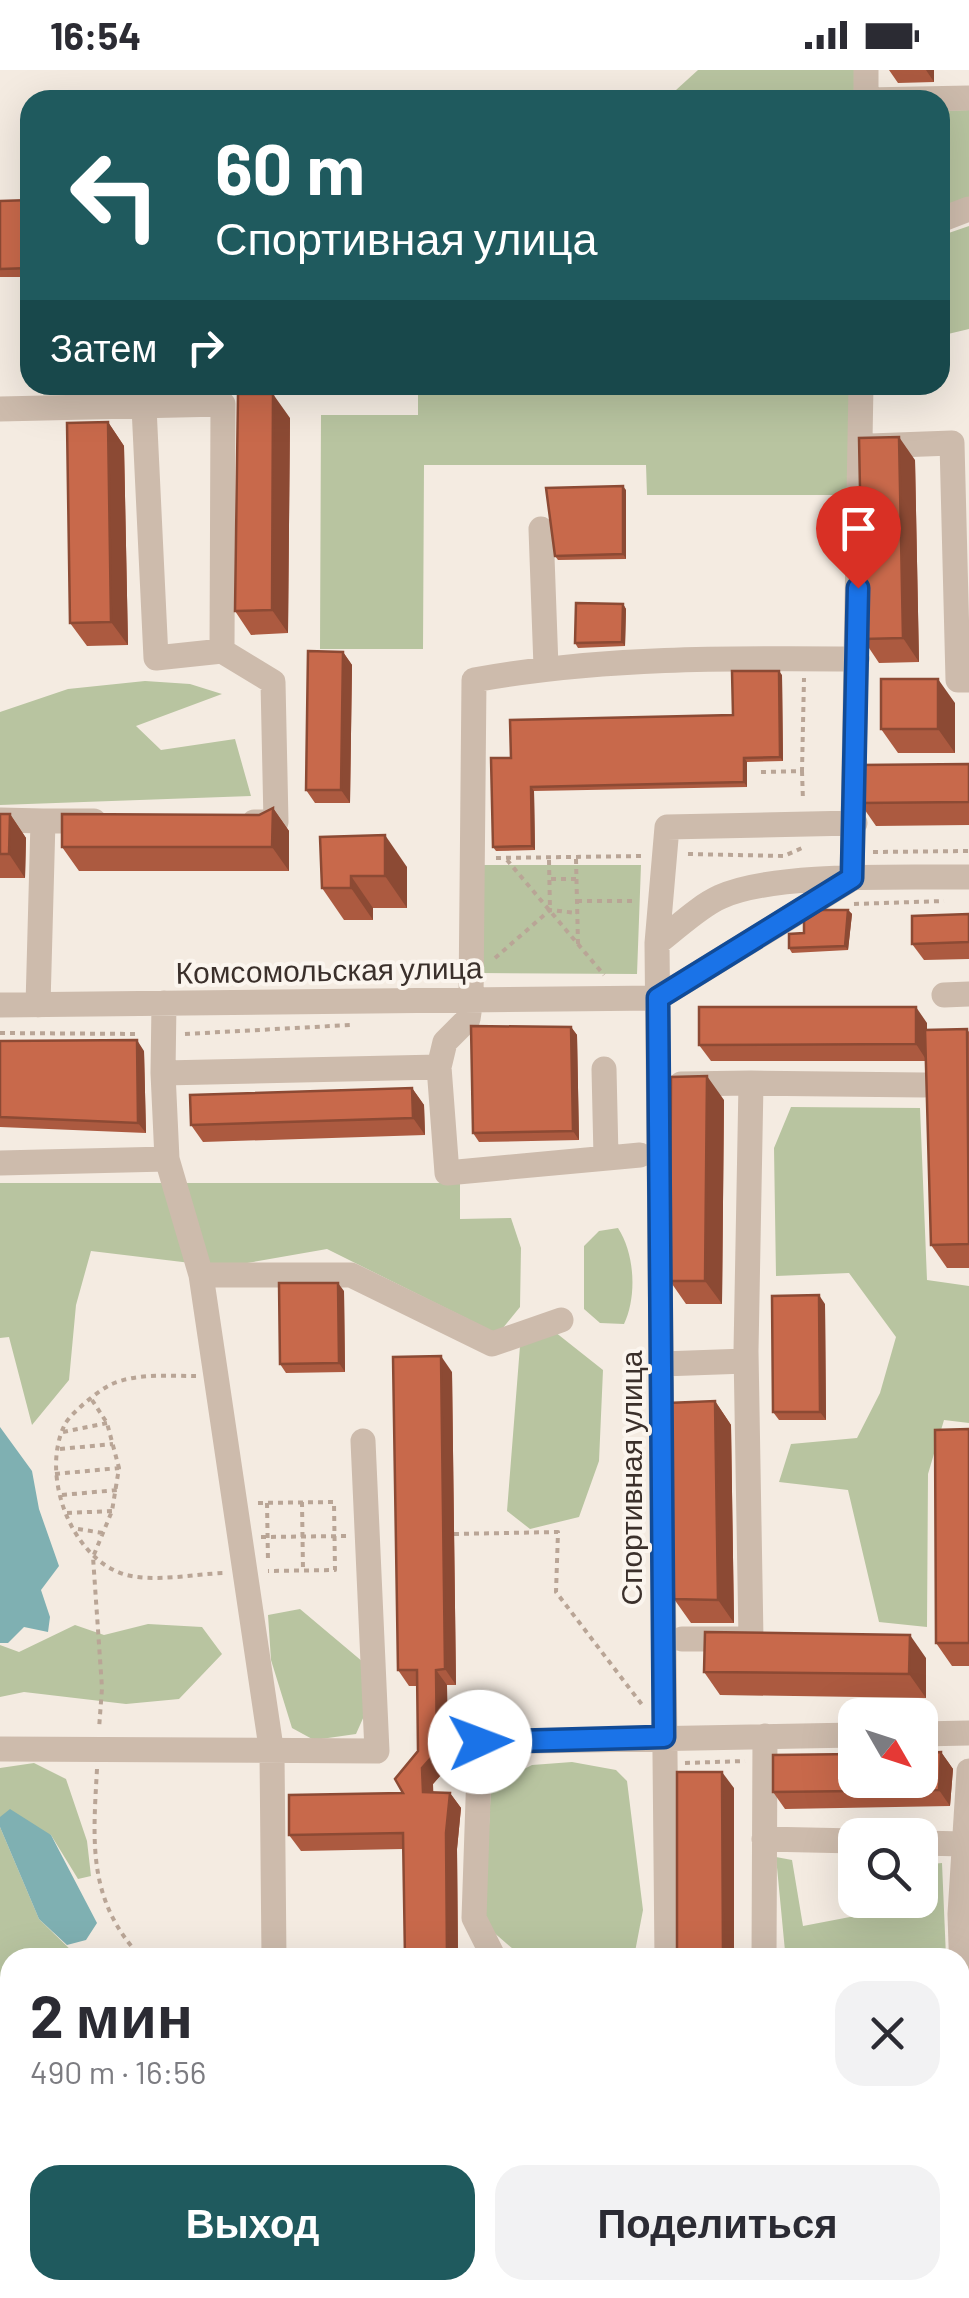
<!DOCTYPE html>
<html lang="ru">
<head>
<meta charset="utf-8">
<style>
	:root { --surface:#fff; --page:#f2f2f3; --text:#2b2b33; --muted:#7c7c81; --accent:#1f5a5e }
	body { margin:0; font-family:Barlow,sans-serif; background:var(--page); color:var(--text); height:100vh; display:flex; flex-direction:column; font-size:38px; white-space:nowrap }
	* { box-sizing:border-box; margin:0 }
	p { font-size:32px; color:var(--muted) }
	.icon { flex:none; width:55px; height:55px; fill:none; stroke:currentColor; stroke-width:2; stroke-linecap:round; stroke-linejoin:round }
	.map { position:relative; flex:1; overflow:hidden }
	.panel { position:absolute; left:0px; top:1878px; width:970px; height:352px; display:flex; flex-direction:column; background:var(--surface); border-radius:30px 30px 0 0; box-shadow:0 10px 40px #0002 }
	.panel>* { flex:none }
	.banner { position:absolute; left:20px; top:20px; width:930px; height:305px; border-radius:30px; box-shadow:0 10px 40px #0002; background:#1f5a5e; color:#fff; overflow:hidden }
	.needle { width:65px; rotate:129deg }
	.buttons { position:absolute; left:838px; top:1628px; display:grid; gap:20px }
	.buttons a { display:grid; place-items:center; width:100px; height:100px; border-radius:20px; background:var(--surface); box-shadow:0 10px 40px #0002; font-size:50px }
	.pin { position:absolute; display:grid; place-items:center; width:85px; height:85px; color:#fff; margin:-102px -42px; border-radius:50% 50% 50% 0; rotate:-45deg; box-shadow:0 0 10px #0007 }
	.pin .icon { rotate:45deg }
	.me { position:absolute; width:110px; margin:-55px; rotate:88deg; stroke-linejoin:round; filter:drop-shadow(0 0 8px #0008) }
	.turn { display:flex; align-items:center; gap:35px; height:210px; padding:0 30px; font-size:45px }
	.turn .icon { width:130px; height:130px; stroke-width:2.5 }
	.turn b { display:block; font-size:70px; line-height:85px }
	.then { display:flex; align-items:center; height:95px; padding:0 30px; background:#0003; gap:20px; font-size:38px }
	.round { display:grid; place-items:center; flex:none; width:105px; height:105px; border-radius:30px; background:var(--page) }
	.headline { display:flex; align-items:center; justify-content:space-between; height:170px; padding:0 30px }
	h1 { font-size:60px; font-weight:700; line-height:75px }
	.button { display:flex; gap:20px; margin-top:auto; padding:20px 30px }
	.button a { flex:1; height:115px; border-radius:30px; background:var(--accent); color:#fff; font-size:40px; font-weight:700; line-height:115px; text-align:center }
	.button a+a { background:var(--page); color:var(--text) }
	.status { display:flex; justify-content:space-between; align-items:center; height:70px; padding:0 50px; background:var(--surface); direction:ltr }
	.status svg { height:28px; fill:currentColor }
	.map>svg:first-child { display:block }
	.green { fill:#b8c4a0 }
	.water { fill:#7fb0b2 }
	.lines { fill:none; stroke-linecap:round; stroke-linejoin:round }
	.path { stroke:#b9a596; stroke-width:4; stroke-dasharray:5 5; stroke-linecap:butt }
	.minor { stroke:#cdbbac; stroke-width:25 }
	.wall { fill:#ac5a40 }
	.shaded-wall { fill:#8c4a34 }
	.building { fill:#c8694b; stroke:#8c4a34; stroke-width:2.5 }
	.route-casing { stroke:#114b97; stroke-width:25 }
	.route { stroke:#1a73e8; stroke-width:18 }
	.labels { text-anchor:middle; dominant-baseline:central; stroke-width:8; stroke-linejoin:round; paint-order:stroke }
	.street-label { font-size:30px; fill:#3b302b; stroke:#fbf5ee }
</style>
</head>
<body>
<div class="status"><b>16:54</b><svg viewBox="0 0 49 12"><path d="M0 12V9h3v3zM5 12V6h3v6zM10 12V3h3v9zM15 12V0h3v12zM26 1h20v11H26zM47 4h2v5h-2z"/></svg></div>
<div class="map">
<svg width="969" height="2228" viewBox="0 0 969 2228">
	<rect width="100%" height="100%" fill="#f4ebe1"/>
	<path class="green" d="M698,0h156v30h-189z
		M969,40v87l-29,11v-97z
		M969,156v103l-21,5 -8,13v-111z
		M418,315h435v110h-206l-1,-30h-222l-1,184h-103l1,-234h97z
		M145,611l45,3 32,10 -86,32 25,24 74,-11 16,57 -251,9v-93l68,-23z
		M480,795h161l-4,109 -158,-1z
		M791,1037l129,1 7,172 42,6v137l-25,-3 -16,54 -1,153 -48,-5 -31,-132 -69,-8 12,-38 66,-6 23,-45 16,-56 -47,-64 -73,3 -2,-128z
		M0,1113h460v36l51,-1 10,30 -1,59 -22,27 -171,-85 -103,18 -133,-16 -15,54 -7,75 -37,45 -23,-88 -9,1z
		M618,1158c17,26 19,69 6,96l-24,-1 -16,-14v-63l15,-15z
		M555,1262l48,38 -4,91 -20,56 -49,12 -23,-18 13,-165z
		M300,1539l63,53 1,54 -8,18 -42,6 -22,-12 -21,-68 -3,-45z
		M148,1554l54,3 20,27 -43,45 -53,5 -102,-12 -24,5v-52l19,7 56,-27 29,10z
		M572,1692l44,8 11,11 16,129 -9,47h-53l-68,-8 -29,-25 7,-138 41,-21z
		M34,1693l32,16 21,62 4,35 -13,3 -27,-44 -51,-18v-49z
		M0,1757l39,92 39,38 -68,1v35l-10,-9z
		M776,1787l16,3 11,66 94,-18 -3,-8h26v-35l22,-2 4,94 -161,-6z
		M0,1988l10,1v231h285l-34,8h-261z"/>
	<path class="water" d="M0,1357l32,44 7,38 20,57 -18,24 9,27 -2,15 -24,-5 -16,16h-8z
		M10,1739l41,26 46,88 -11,17 -19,5 -28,-26 -39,-92v-10z"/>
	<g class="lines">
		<path class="path" d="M802,701l1,30
			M761,702l41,-1 2,-93
			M873,782l96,-1
			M688,784l96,2 18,-8
			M496,788l145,-2
			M576,789l2,85
			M507,790l97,115
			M549,790l1,50
			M551,809h25
			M577,831h60
			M854,834l90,-3
			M495,888l55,-48 27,3
			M0,963l140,1
			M185,964l165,-9
			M196,1306c-27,0 -59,-3 -84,8 -12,5 -41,29 -47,40 -25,50 5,132 58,150 29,9 71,0 101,-1
			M92,1330l15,23 12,45 -7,43 -19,46 9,131 -3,41
			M63,1362l44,-9
			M60,1379l53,-5
			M55,1404l64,-6
			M62,1425l55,-5
			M302,1432l1,68
			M258,1433l76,-1 1,68 -67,1
			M267,1433l1,58
			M67,1443l45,-2
			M78,1459l25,4
			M454,1464l104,-2 -2,60 87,114
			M261,1467l86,-1
			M685,1693l60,-2
			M97,1699c-4,73 -10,132 45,189
			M0,1941l10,3"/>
		<path class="minor" d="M866,30l103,-2
			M866,30v-30
			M940,150l29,-11
			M144,337l12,251 66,-7
			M0,339l223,-5 -1,247 51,31 3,140h-22
			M870,376l82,-3 6,237h11
			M541,459l5,138
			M0,750l43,1
			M852,809l9,-494
			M657,873l10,-116 188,-4
			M944,925l25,-1
			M164,933l-1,70 276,-6 6,-25 23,-23 3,-20 3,-319c127,-23 254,-22 383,-21
			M0,935l658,-7 190,-117
			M38,935l5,-184h51
			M439,997l8,106 193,-18
			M604,999l2,88
			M681,1014l70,-1
			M167,1089l34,116 71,479 2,204
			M0,1093l167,-4 -4,-86
			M201,1205h150l141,69 69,-24
			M662,1294l84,-3
			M682,1569h55
			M751,1569l-5,-288 5,-268 173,2
			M920,1664l49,-1
			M0,1679l377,2 -14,-310
			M764,1769l91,2
			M920,1773l44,1
			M494,1888l-20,-40 6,-176 375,-7
			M667,1888l-10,-1015c20,-15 41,-36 63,-46 54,-25 187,-19 249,-20
			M764,1888l1,-222
			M962,1905l-2,-61 9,-143
			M960,1982h9
			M669,2220v8
			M687,2225l163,-4
			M400,2228l15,-8"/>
	</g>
	<path class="wall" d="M889,0h45v12l-36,1z
		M30,130v77h-30v-76z
		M290,348l-2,215 -37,2 -16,-24z
		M108,352l16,24 4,199 -41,1 -17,-23z
		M915,390l4,202 -40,1 -16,-24z
		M626,420v69l-68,1 -3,-4z
		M623,534l3,5 -1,37 -47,2 -3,-5z
		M343,582l9,13 -2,138h-35l-9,-13z
		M782,605l1,86 -36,1v25l-213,4 1,59 -39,1 -3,-4 18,-89 222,-43z
		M955,633v50h-57l-17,-24z
		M969,694v61l-93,1 -16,-23z
		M273,738l16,23v40h-210l-17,-24 197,-32z
		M0,744h10l16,24 -1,40h-25z
		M320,767l87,30v41h-34v12h-29l-22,-32z
		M848,840l4,4 -4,36 -56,3 -3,-5z
		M969,844v45l-45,1 -12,-16z
		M927,953v7l40,-1 2,3v236h-22l-16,-23 -5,-184h-215l-12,-16z
		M571,957l6,8 2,105 -100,2 -6,-9z
		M0,971l144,10 2,82 -146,-6z
		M412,1018l12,17 1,30 -222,7 -12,-17z
		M724,1030l-2,204h-36l-16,-23z
		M344,1221l1,81 -59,1 -6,-9z
		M825,1234l1,116h-47l-6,-8z
		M452,1302l4,313h-9l1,82 -15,17v8l17,1 11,15 -4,41 1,109h-53l-2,-109 -102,2 -12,-16 114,-42 15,-42 -1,-65h-8l-11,-16z
		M715,1331l16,24 3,198h-43l-17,-24z
		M969,1359v237h-17l-16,-23z
		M926,1588v40l-206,-3 -16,-23z
		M941,1682l12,17 -3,37 -165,3 -12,-17z
		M960,1911h9v54l-9,-1z
		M960,2038h9v101h-6l-3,-4z"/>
	<path class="shaded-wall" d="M926,0h8v12z
		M273,324l17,24 -2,215 -16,-23z
		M108,352l16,24 4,199 -17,-23z
		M899,367l16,23 4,202 -16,-24z
		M623,416l3,4v69l-3,-5z
		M623,534l3,5 -1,37 -3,-4z
		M343,582l9,13 -2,138 -9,-13z
		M779,601l3,4 1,86 -3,-4z
		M938,609l17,24v50l-17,-24z
		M744,688l3,4v25l-3,-5z
		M531,717l3,4 1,59 -3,-4z
		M273,738l16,23v40l-17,-24z
		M10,744l16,24 -1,40 -16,-24z
		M385,765l22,32v41l-22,-32z
		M351,806l22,32v12l-22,-32z
		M848,840l4,4 -4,36 -3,-4z
		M916,937l11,16v38l-11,-17z
		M571,957l6,8 2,105 -6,-9z
		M137,970l7,11 2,82 -8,-10z
		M707,1006l17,24 -2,204 -17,-23z
		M412,1018l12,17 1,30 -12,-17z
		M338,1213l6,8 1,81 -6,-9z
		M819,1225l6,9 1,116 -6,-8z
		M441,1286l11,16 4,313 -11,-16z
		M715,1331l16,24 3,198 -16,-23z
		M910,1565l16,23v40l-17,-24z
		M436,1600l11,15 1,82 -15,17 1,24 -11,-16 -1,-24z
		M941,1682l12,17 -3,37 -11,-16z
		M722,1702l12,16v170h-11z
		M450,1723l11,15 -4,41 1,109h-11l-1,-125z"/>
	<path class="building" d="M30,130v68l-30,1v-68z
		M238,324h35l-1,216 -37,1z
		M108,352l3,200 -41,1 -3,-200z
		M899,367l4,201 -40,1 -4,-201z
		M623,416v68l-68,2 -9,-68z
		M576,533l47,1 -1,38 -47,1z
		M308,581l35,1 -2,138h-35z
		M732,601h47l1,86 -36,1v24l-213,5 1,59 -39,1 -2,-89h20l-1,-38 223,-5z
		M881,609h57v50h-57z
		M969,694v38l-109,1 -1,-38z
		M273,738l-1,39h-210v-33l197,1z
		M0,744h10l-1,40h-9z
		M385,765v41h-34v12h-29l-2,-51z
		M821,840h27l-3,36 -56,2v-14l15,-1v-12z
		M969,844v28l-57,2v-28z
		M699,937h217v37l-217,1z
		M471,956l100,1 2,104 -100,2z
		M967,959l2,215 -38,1 -6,-215z
		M137,970l1,83 -138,-6v-76z
		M707,1006l-2,205h-35l1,-204z
		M412,1018l1,30 -222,7 -1,-30z
		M279,1213h59l1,80 -59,1z
		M819,1225l1,117h-47l-1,-116z
		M441,1286l4,313 -9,1 1,81 -15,17 1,24 27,1 -4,40 1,125h-42l-2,-125 -114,2v-40l114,-2 -8,-14 23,-28 -1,-81h-19l-5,-313z
		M715,1331l3,199 -44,-1 -6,-196z
		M969,1359v214h-33l-1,-213z
		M705,1562l205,3 -1,39 -205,-2z
		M941,1682l-2,38 -166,2v-37l82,-1v26h65v-27z
		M677,1702h45l1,186h-46z
		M960,1911h9v37h-9z
		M960,2038h9v93h-9z
		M960,2201l9,1v26h-119l1,-8h109z
		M328,2220h41v8h-41z
		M426,2220h27v8h-27z"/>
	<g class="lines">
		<g class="route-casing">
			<path id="route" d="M480,1672l184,-5 -6,-739 194,-120 6,-290"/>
		</g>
		<use href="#route" class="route"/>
	</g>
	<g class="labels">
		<g class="street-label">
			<text transform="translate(329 899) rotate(-1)">Комсомольская улица</text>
			<text transform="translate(630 1408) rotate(-90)">Спортивная улица</text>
		</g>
	</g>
</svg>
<div class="buttons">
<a><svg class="needle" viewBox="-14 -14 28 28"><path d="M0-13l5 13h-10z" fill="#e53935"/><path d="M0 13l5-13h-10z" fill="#7c7c81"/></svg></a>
<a><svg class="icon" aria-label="search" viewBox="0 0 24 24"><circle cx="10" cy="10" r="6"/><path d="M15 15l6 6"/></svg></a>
</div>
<div class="pin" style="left:858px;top:518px;background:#d93025"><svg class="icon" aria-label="arrive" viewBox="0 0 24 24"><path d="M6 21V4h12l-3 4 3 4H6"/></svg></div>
<svg class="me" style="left:480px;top:1672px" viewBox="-20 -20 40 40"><circle r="19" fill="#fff"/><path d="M0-13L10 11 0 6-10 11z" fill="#1a73e8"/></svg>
<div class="banner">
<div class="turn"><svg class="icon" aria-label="left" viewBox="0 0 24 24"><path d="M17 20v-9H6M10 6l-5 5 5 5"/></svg><div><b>60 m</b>Спортивная улица</div></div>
<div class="then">Затем<svg class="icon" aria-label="right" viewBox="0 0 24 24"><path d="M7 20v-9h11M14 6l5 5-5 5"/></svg></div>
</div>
<section class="panel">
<div class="headline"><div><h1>2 мин</h1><p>490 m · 16:56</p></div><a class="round"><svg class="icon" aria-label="close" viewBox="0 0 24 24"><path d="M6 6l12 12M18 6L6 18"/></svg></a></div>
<div class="button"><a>Выход</a><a>Поделиться</a></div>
</section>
</div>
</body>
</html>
